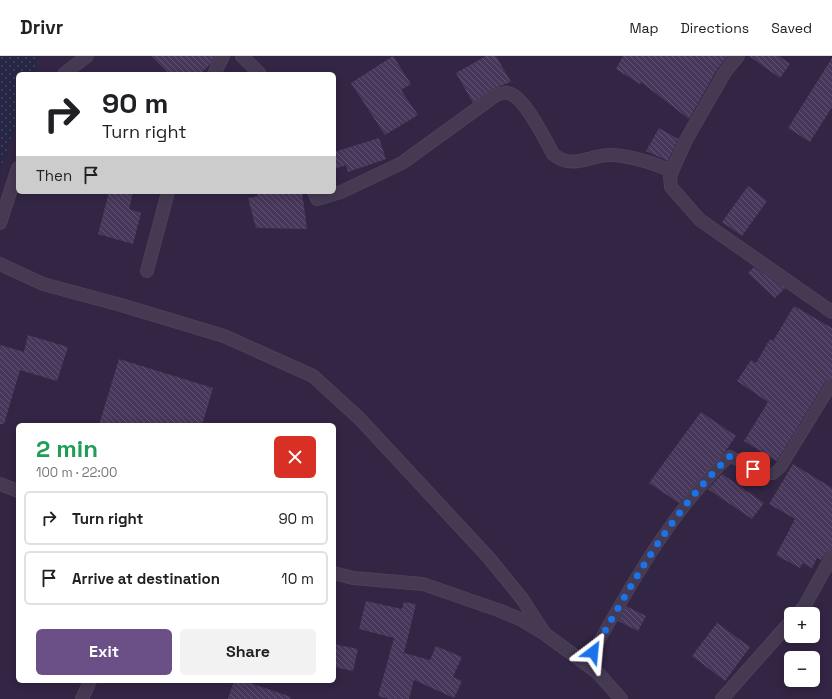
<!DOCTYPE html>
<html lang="en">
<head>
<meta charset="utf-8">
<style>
	:root { --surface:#fff; --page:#f2f2f2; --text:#202124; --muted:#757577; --line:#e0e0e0; --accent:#6a5086 }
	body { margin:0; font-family:"Space Grotesk",sans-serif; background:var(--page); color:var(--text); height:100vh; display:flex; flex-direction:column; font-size:15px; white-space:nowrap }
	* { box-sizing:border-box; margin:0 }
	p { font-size:13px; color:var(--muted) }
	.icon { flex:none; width:22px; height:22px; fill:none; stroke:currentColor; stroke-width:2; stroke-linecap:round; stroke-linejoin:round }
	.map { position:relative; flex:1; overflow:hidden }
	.details { position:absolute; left:16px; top:367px; width:320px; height:260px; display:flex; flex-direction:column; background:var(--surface); border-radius:6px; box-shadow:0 2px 10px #0003 }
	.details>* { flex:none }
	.guide { position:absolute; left:16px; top:16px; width:320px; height:122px; border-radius:6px; box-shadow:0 2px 10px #0003; background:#fff; color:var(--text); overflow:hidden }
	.controls { position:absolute; left:784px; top:551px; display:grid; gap:8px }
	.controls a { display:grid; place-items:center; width:36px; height:36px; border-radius:6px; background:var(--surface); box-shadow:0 2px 10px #0003; font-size:20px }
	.pin { position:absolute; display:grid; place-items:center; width:34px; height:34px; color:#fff; margin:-17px; border-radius:8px; box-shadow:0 2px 6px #0006 }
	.me { position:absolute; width:44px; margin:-22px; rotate:29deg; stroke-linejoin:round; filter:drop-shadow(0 0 3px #0008) }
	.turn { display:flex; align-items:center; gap:14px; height:84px; padding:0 20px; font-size:18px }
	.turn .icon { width:52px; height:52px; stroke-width:2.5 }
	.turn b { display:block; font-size:28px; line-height:34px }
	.then { display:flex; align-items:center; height:38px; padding:0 20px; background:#0003; gap:8px; font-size:15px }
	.round { display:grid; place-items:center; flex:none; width:42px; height:42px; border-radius:6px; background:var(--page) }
	.overview { display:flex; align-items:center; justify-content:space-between; height:68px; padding:0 20px }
	h1 { font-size:24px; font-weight:700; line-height:30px; color:#1e9e55 }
	.action { display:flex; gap:8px; margin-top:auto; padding:8px 20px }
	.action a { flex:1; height:46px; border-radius:6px; background:var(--accent); color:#fff; font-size:16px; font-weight:700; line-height:46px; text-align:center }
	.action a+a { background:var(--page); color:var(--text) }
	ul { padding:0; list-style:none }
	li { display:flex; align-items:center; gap:12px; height:54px; margin:0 8px 6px; padding:0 12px; border:2px solid var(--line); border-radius:6px }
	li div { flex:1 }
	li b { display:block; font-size:15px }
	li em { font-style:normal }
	header { display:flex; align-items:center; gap:24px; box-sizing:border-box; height:56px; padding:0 20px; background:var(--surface); border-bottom:1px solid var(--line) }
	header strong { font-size:19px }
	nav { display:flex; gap:22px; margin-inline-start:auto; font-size:14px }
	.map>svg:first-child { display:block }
	.grass { fill:url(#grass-dots) }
	.building { fill:url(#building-back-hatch) }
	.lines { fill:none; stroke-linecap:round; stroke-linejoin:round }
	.lane-casing { stroke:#4c405a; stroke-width:12 }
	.street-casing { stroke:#4c405a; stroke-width:14 }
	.lane { stroke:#463a53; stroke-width:10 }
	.street { stroke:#463a53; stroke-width:12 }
	.route { stroke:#1a73e8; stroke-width:7; stroke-dasharray:0 12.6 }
</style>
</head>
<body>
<header>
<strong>Drivr</strong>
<nav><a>Map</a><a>Directions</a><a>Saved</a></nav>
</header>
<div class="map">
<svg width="832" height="643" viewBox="0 0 832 643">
	<defs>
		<pattern id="grass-dots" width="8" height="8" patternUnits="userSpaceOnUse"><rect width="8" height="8" fill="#272745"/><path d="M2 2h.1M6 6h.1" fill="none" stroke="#45445f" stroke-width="1.8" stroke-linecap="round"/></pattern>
		<pattern id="building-back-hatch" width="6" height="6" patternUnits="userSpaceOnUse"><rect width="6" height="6" fill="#47375a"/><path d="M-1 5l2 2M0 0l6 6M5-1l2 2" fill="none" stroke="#605270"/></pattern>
	</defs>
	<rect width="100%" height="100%" fill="#332544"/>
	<path class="grass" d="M0,0h42l-3,2 -5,16h-16v46l-18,52z"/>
	<path class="building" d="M151,0h64l-4,8 -11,10h-31z
		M393,0l18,28 -10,6 17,25 -33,20 -34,-52z
		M486,0h10l15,26 -19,7 -19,14 -17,-30z
		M623,0h105l-10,12 -29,51 -48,-37 -1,2 -24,-15z
		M749,0h30l11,8 -10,14z
		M832,2v49l-22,35 -22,-14z
		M659,72l19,11 -10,22 -22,-10z
		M379,82l7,21 -38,13 -2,-7 -12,4v-17z
		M748,130l19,15 -25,35 -20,-14z
		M109,136h24l-4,17 12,4 -8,31 -35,-10z
		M256,136h46l5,37 -51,-1 -8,-30 10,-2z
		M754,211l31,21 -10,10 -27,-25z
		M794,250l38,22v50l-6,3 -49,80 -33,-20 24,-39 -31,-21 14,-21 5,3 14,-24 3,2z
		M28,279l40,12 -11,34 -37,-11 -16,54h-4v-79l24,7z
		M119,303l94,29 -11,37h-103z
		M701,356l35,24 -12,17 -45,50 -30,-20z
		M793,408l39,24v61l-6,3 -5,8 -4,-2 -5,10 -9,-5 -3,5 -24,-13 19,-36 -26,-15z
		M722,418l42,29 -12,16 -44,-30z
		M366,545l36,8 2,-7 12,2 -12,49 26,7 6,-14 26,11 -9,20 9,4 -8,17 -40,-18 -5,19h-20l-11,-3 16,-58 -35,-9z
		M626,550l20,10 -8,15 -20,-10z
		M717,567l33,24 -25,34 -33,-25z
		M334,588l24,5 -5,22 -19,-4z
		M234,625h11l46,16 -1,2h-62z"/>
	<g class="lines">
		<g class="lane-casing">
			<path id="lane" d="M586,608c41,-72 83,-151 144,-208l32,18h11l8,-7 51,-83"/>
		</g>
		<g class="street-casing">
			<path id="street" d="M242,0l18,18
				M738,0l-13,16 -39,68 -14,31 -2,7 1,9 29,33 132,92
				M64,18l23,-18
				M214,18l9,-18
				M314,136l3,7 24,-7 61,-29 94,-68c3,-1 9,-3 12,-2 16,3 37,46 45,61 20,17 37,0 59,1 20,1 41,8 60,16
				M0,167l18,-55
				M0,208l43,20 78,21 103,31 89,40 47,43 129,139 34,42 22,34 -25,-15 -22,-9 -75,-26 -70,-6 -19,-5
				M147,215l21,-79
				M0,428l18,7
				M797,558l7,-7 28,-51
				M545,578l52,38 24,27
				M82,643l8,-18
				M722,643l69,-78"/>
		</g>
		<use href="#lane" class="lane"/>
		<use href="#street" class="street"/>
	</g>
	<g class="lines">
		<path class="route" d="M593,596c39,-69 79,-141 137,-196l23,13"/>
	</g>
</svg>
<div class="controls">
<a>+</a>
<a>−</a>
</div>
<div class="pin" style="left:753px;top:413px;background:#d93025"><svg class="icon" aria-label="arrive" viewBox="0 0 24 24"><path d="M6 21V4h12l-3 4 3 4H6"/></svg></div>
<svg class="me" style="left:593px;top:596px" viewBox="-20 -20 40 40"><path d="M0-17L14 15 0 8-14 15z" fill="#1a73e8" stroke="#fff" stroke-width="4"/></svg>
<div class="guide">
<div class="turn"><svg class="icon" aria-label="right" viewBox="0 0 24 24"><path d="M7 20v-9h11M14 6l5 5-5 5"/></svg><div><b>90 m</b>Turn right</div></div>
<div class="then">Then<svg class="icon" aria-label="arrive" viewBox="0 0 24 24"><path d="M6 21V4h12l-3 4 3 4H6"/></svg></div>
</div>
<section class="details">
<div class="overview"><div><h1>2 min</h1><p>100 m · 22:00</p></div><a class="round" style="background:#d93025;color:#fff"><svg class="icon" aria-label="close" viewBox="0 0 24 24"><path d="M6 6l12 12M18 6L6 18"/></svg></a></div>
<ul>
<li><svg class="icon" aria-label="right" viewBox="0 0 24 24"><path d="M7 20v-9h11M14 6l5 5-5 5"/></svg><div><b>Turn right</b></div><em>90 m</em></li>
<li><svg class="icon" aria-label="arrive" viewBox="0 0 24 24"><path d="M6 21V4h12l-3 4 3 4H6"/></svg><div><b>Arrive at destination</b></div><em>10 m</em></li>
</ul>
<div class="action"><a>Exit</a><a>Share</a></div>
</section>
</div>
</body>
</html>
